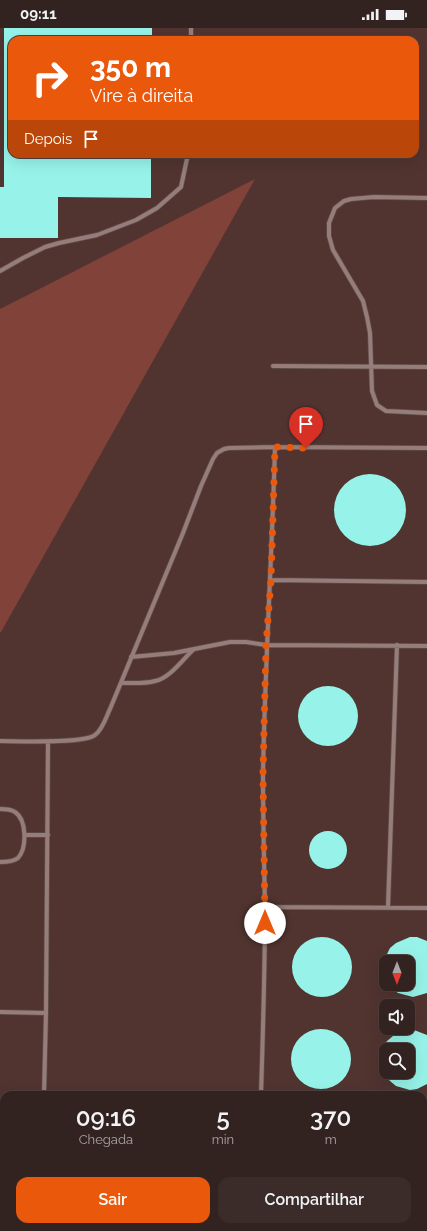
<!DOCTYPE html>
<html lang="pt">
<head>
<meta charset="utf-8">
<style>
	:root { --surface:#332320; --page:#3b2b29; --text:#f1f3f6; --muted:#a9a4a5; --line:#4e403e; --accent:#ea580c }
	body { margin:0; font-family:Raleway,sans-serif; background:var(--page); color:var(--text); height:100vh; display:flex; flex-direction:column; font-size:15px; white-space:nowrap }
	* { box-sizing:border-box; margin:0 }
	p { font-size:13px; color:var(--muted) }
	.icon { flex:none; width:22px; height:22px; fill:none; stroke:currentColor; stroke-width:2; stroke-linecap:round; stroke-linejoin:round }
	.map { position:relative; flex:1; overflow:hidden }
	.panel { position:absolute; left:0px; top:1063px; width:427px; height:140px; display:flex; flex-direction:column; background:var(--surface); border-radius:12px 12px 0 0; box-shadow:0 4px 16px #0002,0 0 0 1px var(--line) }
	.panel>* { flex:none }
	.top-card { position:absolute; left:8px; top:8px; width:411px; height:122px; border-radius:12px; box-shadow:0 4px 16px #0002,0 0 0 1px var(--line); background:#ea580c; color:#fff; overflow:hidden }
	.needle { width:26px; rotate:180deg }
	.controls { position:absolute; left:379px; top:927px; display:grid; gap:8px }
	.controls a { display:grid; place-items:center; width:36px; height:36px; border-radius:8px; background:var(--surface); box-shadow:0 4px 16px #0002,0 0 0 1px var(--line); font-size:20px }
	.pin { position:absolute; display:grid; place-items:center; width:34px; height:34px; color:#fff; margin:-41px -17px; border-radius:50% 50% 50% 0; rotate:-45deg; box-shadow:0 0 4px #0007 }
	.pin .icon { rotate:45deg }
	.me { position:absolute; width:44px; margin:-22px; rotate:0deg; stroke-linejoin:round; filter:drop-shadow(0 0 3px #0008) }
	.turn { display:flex; align-items:center; gap:14px; height:84px; padding:0 16px; font-size:18px }
	.turn .icon { width:52px; height:52px; stroke-width:2.5 }
	.turn b { display:block; font-size:28px; line-height:34px }
	.then { display:flex; align-items:center; height:38px; padding:0 16px; background:#0003; gap:8px; font-size:15px }
	.eta { display:flex; justify-content:space-evenly; align-items:center; height:68px; text-align:center }
	.eta b { font-size:24px; font-weight:600; line-height:28px }
	.button { display:flex; gap:8px; margin-top:auto; padding:8px 16px }
	.button a { flex:1; height:46px; border-radius:12px; background:var(--accent); color:#fff; font-size:16px; font-weight:600; line-height:46px; text-align:center }
	.button a+a { background:var(--page); color:var(--text) }
	.status { display:flex; justify-content:space-between; align-items:center; height:28px; padding:0 20px; background:var(--surface); direction:ltr }
	.status svg { height:11px; fill:currentColor }
	.map>svg:first-child { display:block }
	.built { fill:#513430; fill-rule:evenodd }
	.green { fill:#814239 }
	.building { fill:#97f3e9 }
	.lines { fill:none; stroke-linecap:round; stroke-linejoin:round }
	.service-casing { stroke:#5f4e4b; stroke-width:5.5 }
	.service { stroke:#967d79; stroke-width:4 }
	.route { stroke:#ea580c; stroke-width:7; stroke-dasharray:0 12.6 }
</style>
</head>
<body>
<div class="status"><b>09:11</b><svg viewBox="0 0 49 12"><path d="M0 12V9h3v3zM5 12V6h3v6zM10 12V3h3v9zM15 12V0h3v12zM26 1h20v11H26zM47 4h2v5h-2z"/></svg></div>
<div class="map">
<svg width="427" height="1203" viewBox="0 0 427 1203">
	<rect width="100%" height="100%" fill="#442f2b"/>
	<path class="built" d="M0,0h427v1203h-427v-599l1,-1 253,-451 -254,129zM12,12h403v114h-403zM386,934h22v22h-22zM386,978h22v22h-22zM386,1022h22v22h-22zM4,1067h419v132h-419z"/>
	<path class="green" d="M255,151l-254,453h-1v-323z"/>
	<path class="building" d="M4,0h148v12h-140v114h139v44l-93,-1v41h-58v-51h4z
		M334 482a36 36 0 1 1 72 0a36 36 0 1 1-72 0Z
		M298 688a30 30 0 1 1 60 0a30 30 0 1 1-60 0Z
		M309 822a19 19 0 1 1 38 0a19 19 0 1 1-38 0Z
		M410,909h7l10,4v52l-14,4 -15,-4 -12,-9h22v-22h-25l7,-14 6,-5z
		M292 939a30 30 0 1 1 60 0a30 30 0 1 1-60 0Z
		M291 1031a30 30 0 1 1 60 0a30 30 0 1 1-60 0Z
		M407,1002h7l13,5v49l-10,5 -7,1 -14,-4 -6,-5 -8,-9h26v-22h-27l6,-9 6,-5z"/>
	<g class="lines">
		<g class="service-casing">
			<path id="service" d="M191,12v-12
				M427,170l-53,-1 -23,2 -7,2 -9,7 -6,15v13l4,14 30,51 4,16 3,16 2,58 5,14 9,6 41,2
				M0,243l23,-13 22,-11 14,-4 38,-8 39,-15 21,-12 24,-21 7,-33
				M273,338l154,1
				M271,552l156,2
				M131,629l43,-4 56,-11h16l20,3 161,1
				M121,655c11,0 23,1 34,-2 15,-3 27,-21 38,-31
				M0,713c17,0 84,3 95,-6 8,-6 11,-18 15,-26l73,-176 18,-47 12,-27 4,-6 7,-4 5,-1 46,-1 152,1
				M0,781c5,0 11,0 15,3 12,8 12,36 3,46 -5,4 -12,4 -18,4
				M26,807h22
				M265,879l162,1
				M388,879l9,-262
				M0,984l46,1
				M44,1067l2,-82 2,-271
				M261,1067c2,-63 4,-126 4,-189 -1,-44 -2,-89 -2,-133 2,-109 9,-217 12,-326
				M423,1095l4,1
				M0,1171h4
				M423,1173h4
				M258,1203v-4"/>
		</g>
		<use href="#service" class="service"/>
	</g>
	<g class="lines">
		<path class="route" d="M265,895l-2,-149 3,-129 5,-65 4,-133 31,1"/>
	</g>
</svg>
<div class="controls">
<a><svg class="needle" viewBox="-14 -14 28 28"><path d="M0-13l5 13h-10z" fill="#e53935"/><path d="M0 13l5-13h-10z" fill="#a9a4a5"/></svg></a>
<a><svg class="icon" aria-label="sound" viewBox="0 0 24 24"><path d="M4 9h4l5-4v14l-5-4H4zM17 9q2 3 0 6"/></svg></a>
<a><svg class="icon" aria-label="search" viewBox="0 0 24 24"><circle cx="10" cy="10" r="6"/><path d="M15 15l6 6"/></svg></a>
</div>
<div class="pin" style="left:306px;top:420px;background:#d93025"><svg class="icon" aria-label="arrive" viewBox="0 0 24 24"><path d="M6 21V4h12l-3 4 3 4H6"/></svg></div>
<svg class="me" style="left:265px;top:895px" viewBox="-20 -20 40 40"><circle r="19" fill="#fff"/><path d="M0-13L10 11 0 6-10 11z" fill="#ea580c"/></svg>
<div class="top-card">
<div class="turn"><svg class="icon" aria-label="right" viewBox="0 0 24 24"><path d="M7 20v-9h11M14 6l5 5-5 5"/></svg><div><b>350 m</b>Vire à direita</div></div>
<div class="then">Depois<svg class="icon" aria-label="arrive" viewBox="0 0 24 24"><path d="M6 21V4h12l-3 4 3 4H6"/></svg></div>
</div>
<section class="panel">
<div class="eta">
<div><b>09:16</b><p>Chegada</p></div>
<div><b>5</b><p>min</p></div>
<div><b>370</b><p>m</p></div>
</div>
<div class="button"><a>Sair</a><a>Compartilhar</a></div>
</section>
</div>
</body>
</html>
